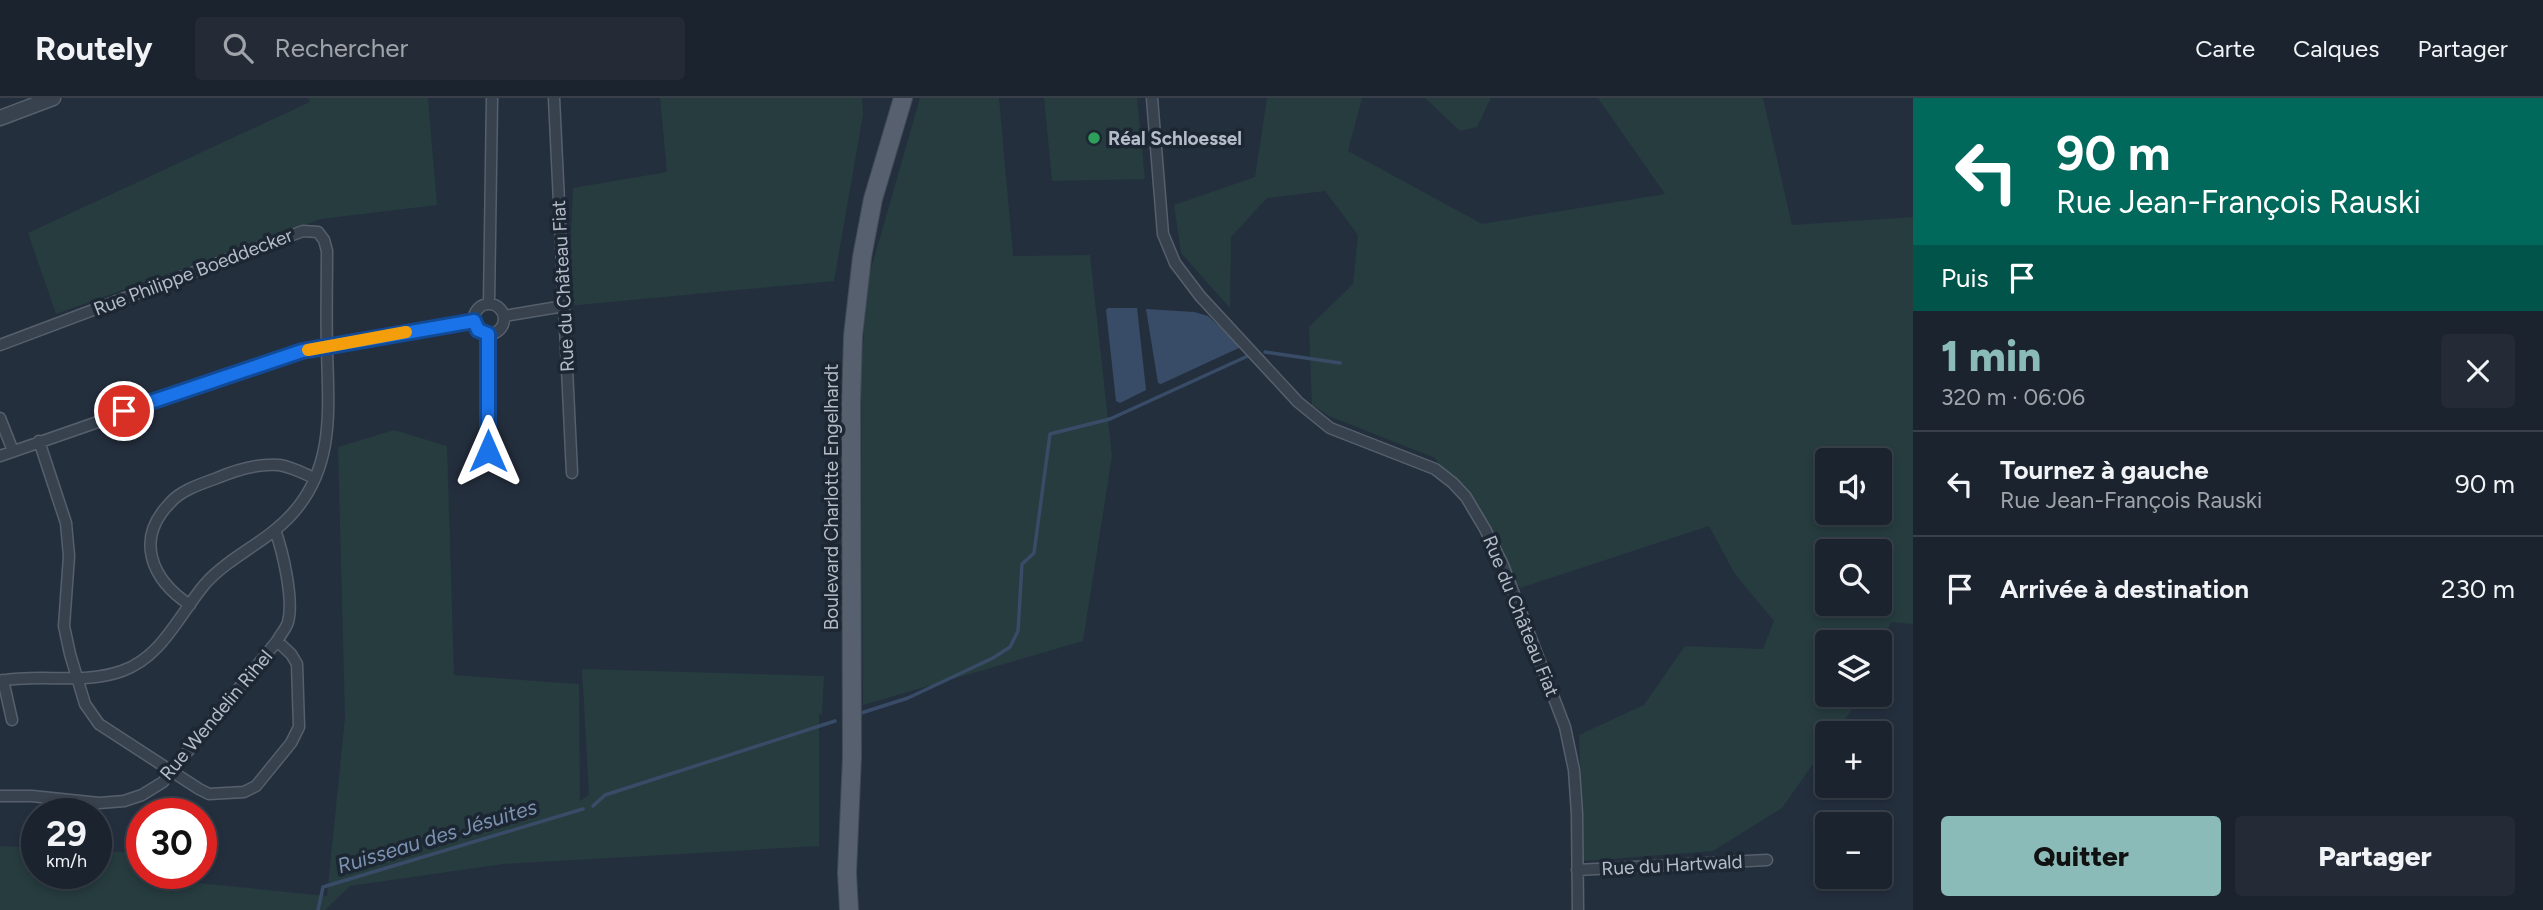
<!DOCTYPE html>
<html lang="fr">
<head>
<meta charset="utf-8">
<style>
	:root { --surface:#1b232e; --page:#242b36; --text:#f1f3f6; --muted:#a0a4aa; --line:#39404a; --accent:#8bbbb9 }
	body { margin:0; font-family:Figtree,sans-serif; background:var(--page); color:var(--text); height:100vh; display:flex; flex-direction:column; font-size:26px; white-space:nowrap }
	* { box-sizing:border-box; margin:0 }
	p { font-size:23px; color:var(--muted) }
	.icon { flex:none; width:38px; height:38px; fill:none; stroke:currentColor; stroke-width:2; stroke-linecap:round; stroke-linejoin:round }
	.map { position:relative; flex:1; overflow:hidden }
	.panel { display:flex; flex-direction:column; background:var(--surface); width:630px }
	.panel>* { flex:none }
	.guide { background:#00695c; color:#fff; overflow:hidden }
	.fabs { position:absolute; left:1815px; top:350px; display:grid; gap:14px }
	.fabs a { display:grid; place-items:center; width:77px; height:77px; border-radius:7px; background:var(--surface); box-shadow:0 4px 10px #0003,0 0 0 2px var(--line); font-size:35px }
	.speed { position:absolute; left:21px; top:700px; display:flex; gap:14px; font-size:35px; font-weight:700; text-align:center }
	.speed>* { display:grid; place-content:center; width:91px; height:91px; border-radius:50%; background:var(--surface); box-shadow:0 4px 10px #0003,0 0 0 2px var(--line); line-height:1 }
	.speed small { font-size:18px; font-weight:400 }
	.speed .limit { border:10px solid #d22; background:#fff; color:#111 }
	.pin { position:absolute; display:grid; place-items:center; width:60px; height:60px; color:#fff; margin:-30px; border:4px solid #fff; border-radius:50%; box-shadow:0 2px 7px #0007 }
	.me { position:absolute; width:77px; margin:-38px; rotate:0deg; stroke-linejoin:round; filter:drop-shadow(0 0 5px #0008) }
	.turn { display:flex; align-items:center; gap:24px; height:147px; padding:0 28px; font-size:32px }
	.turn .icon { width:91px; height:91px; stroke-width:2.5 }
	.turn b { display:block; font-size:49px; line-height:60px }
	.then { display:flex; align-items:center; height:66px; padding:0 28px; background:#0003; gap:14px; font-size:26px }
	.round { display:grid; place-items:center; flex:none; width:74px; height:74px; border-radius:7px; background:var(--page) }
	.summary { display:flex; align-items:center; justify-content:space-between; height:119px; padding:0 28px }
	h1 { font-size:42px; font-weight:800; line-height:52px; color:var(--accent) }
	.button { display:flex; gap:14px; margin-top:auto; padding:14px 28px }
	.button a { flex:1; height:80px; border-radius:7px; background:var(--accent); color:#111; font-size:28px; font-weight:800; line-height:80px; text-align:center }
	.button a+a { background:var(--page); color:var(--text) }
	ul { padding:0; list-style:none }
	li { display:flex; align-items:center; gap:21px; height:105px; padding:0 28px; border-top:2px solid var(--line) }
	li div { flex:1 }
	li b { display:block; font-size:26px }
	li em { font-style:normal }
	header { display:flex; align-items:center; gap:42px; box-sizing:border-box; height:98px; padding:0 35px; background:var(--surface); border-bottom:2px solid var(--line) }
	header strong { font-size:33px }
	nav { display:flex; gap:38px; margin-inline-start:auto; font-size:24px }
	.search { width:490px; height:63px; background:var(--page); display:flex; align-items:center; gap:18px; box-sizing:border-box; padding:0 24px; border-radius:7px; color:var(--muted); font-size:26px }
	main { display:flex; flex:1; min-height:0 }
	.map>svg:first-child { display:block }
	.green { fill:#263c3f; fill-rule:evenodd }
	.water { fill:#394c67 }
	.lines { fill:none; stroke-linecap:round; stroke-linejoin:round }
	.stream { stroke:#394c67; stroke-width:3.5 }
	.minor-casing { stroke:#565f6c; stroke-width:13 }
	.tertiary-casing { stroke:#565f6c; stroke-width:17 }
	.primary-casing { stroke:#414a57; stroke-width:20 }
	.minor { stroke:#38414e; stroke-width:10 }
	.tertiary { stroke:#38414e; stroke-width:14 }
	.primary { stroke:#56606e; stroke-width:18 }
	.route-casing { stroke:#114b97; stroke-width:18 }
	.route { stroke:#1a73e8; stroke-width:12 }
	.slow { stroke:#f59e0b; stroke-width:12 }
	.leisure-dot { fill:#2e9e5b; stroke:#1d2633; stroke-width:2.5 }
	.labels { text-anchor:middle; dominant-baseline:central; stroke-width:7; stroke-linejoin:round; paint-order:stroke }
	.poi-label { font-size:19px; font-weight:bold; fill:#b4bcc9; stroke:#1d2633; text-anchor:start }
	.street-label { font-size:19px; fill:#b4bcc9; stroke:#1d2633 }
	.water-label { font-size:21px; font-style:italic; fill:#7c92b1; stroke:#1d2633 }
</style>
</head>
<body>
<header>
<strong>Routely</strong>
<div class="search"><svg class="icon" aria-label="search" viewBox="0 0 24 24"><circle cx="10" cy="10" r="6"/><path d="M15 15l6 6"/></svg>Rechercher</div>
<nav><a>Carte</a><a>Calques</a><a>Partager</a></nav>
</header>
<main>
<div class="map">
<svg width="1913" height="812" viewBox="0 0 1913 812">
	<rect width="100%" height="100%" fill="#242f3e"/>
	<path class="green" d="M308,0h120l9,107 -116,14 -265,95 -28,-81 282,-131z
		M660,0h202l1,17 -29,166 -266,25 5,-118 94,-16z
		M920,0h79l14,158 77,-1 22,201 -29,185 -220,64 -2,-335 7,-91z
		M1044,0h93l8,81 -93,2z
		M1267,0h95l-14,53 134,73 183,-30 -67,-96h165l29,127 121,-8v407l-22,-2 -11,26v-6h-53v53h32l-6,13 -18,25h-8v11l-45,64 -69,43 -129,10 -5,-126 65,-30 41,-59 78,3 11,-28 -39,-47 -26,-48 -189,62 -85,-130 -106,-42 -17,-11 -3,-78 44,-43 5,-49 -33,-44 -58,7 -36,39 -1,71 -49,-55 -7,-48 81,-28zM1827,362h53v53h-53zM1827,453h53v53h-53z
		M1425,0h66l-14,29 -17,4z
		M394,332l53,16 7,229 125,9 1,117 9,-6 -7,-126 242,7 -2,38 -3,1v131l-316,18 -153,22 -25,24h-325v-64l37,2v25h59v-22l31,1 15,10v11h16l10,7 159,16 18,-179 -7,-270z"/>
	<path class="water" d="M1108,210h29l9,82 -26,13 -4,-2 -10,-91z
		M1146,211l48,3 14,4 33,31 -80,37 -3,-1z"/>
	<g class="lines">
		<path class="stream" d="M1265,254l75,11
			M858,616l50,-16 85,-40 17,-11 8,-16 4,-67 12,-11 16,-119 60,-15 140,-64
			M593,708l12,-11 230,-74
			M318,812l5,-23 260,-78"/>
		<g class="minor-casing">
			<path id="minor" d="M554,0l18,375
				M1152,0l11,136 12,29 25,33 98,106 32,26 105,41 18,14 13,14 19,32 18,36 62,162 9,43 3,44 1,96
				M474 221a15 15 0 1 1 30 0a15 15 0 1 1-30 0Z
				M489,206l3,-206
				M504,218l60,-10
				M488,236v117
				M0,247l303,-114 15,1 6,8 3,11c0,32 -1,64 0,96 1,59 9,119 -35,167 -25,28 -62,42 -87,70 -26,31 -43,73 -83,87 -40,14 -82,2 -122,10
				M0,320l13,33
				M39,343l27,82 3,33 -5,70 6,28 15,50 14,20 100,65 10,5 35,-2 12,-6 35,-43 8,-16 -2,-63 -6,-10 -14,-13
				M0,358l302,-105 172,-30
				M190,507c-38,-25 -56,-65 -20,-102 11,-13 31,-19 47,-25 19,-8 41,-15 62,-13 13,2 24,8 35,13
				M3,582l9,40
				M0,698h32l67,7 25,-2 18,-6 21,-13 114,-141c3,-6 9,-12 11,-19 6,-22 -5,-70 -13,-92
				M1577,772l190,-10"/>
		</g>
		<g class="tertiary-casing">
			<path id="tertiary" d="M0,20l53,-20"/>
		</g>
		<g class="primary-casing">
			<path id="primary" d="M849,812l-2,-37 5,-116 -1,-353 2,-68 9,-79 11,-58 30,-101"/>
		</g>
		<use href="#minor" class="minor"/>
		<use href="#tertiary" class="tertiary"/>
		<use href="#primary" class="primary"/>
	</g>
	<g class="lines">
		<g class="route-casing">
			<path id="route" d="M124,313l178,-60 172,-30 4,9 10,4v117"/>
		</g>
		<use href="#route" class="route"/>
		<path class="slow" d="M308,252l98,-18"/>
	</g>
	<circle class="leisure-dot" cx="1094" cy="40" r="7"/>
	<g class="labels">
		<g class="poi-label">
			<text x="1108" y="40">Réal Schloessel</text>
		</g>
		<g class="street-label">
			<text transform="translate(193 174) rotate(-21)">Rue Philippe Boeddecker</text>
			<text transform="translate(563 188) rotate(-93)">Rue du Château Fiat</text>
			<text transform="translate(831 399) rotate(-90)">Boulevard Charlotte Engelhardt</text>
			<text transform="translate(1521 518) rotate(68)">Rue du Château Fiat</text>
			<text transform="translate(216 617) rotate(-50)">Rue Wendelin Rihel</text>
			<text transform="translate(1672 767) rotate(-3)">Rue du Hartwald</text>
		</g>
		<g class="water-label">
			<text transform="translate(437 738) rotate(-17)">Ruisseau des Jésuites</text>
		</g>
	</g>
</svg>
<div class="fabs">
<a><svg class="icon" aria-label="sound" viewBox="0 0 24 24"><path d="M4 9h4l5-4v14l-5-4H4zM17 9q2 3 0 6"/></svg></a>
<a><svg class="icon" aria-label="search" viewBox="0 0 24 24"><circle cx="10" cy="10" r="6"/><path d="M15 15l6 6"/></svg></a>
<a><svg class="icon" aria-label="layers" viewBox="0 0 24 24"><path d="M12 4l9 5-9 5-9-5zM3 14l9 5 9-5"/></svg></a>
<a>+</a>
<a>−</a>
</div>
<div class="speed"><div>29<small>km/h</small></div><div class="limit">30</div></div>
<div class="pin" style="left:124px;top:313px;background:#d93025"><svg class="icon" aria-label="arrive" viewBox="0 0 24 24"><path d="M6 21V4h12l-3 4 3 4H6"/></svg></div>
<svg class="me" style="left:488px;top:353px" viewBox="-20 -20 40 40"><path d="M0-17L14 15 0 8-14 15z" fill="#1a73e8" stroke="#fff" stroke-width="4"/></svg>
</div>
<section class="panel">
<div class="guide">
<div class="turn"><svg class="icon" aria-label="left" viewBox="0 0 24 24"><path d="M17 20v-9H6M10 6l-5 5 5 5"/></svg><div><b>90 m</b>Rue Jean-François Rauski</div></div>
<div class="then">Puis<svg class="icon" aria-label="arrive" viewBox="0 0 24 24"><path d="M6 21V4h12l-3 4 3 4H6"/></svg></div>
</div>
<div class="summary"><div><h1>1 min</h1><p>320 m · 06:06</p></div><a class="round"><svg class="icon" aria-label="close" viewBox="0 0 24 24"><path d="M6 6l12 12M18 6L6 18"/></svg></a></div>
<ul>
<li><svg class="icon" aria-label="left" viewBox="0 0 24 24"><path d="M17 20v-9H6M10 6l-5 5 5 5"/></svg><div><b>Tournez à gauche</b><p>Rue Jean-François Rauski</p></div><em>90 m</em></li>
<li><svg class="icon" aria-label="arrive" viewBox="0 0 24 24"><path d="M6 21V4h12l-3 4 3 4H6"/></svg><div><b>Arrivée à destination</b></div><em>230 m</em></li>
</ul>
<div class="button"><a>Quitter</a><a>Partager</a></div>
</section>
</main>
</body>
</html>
